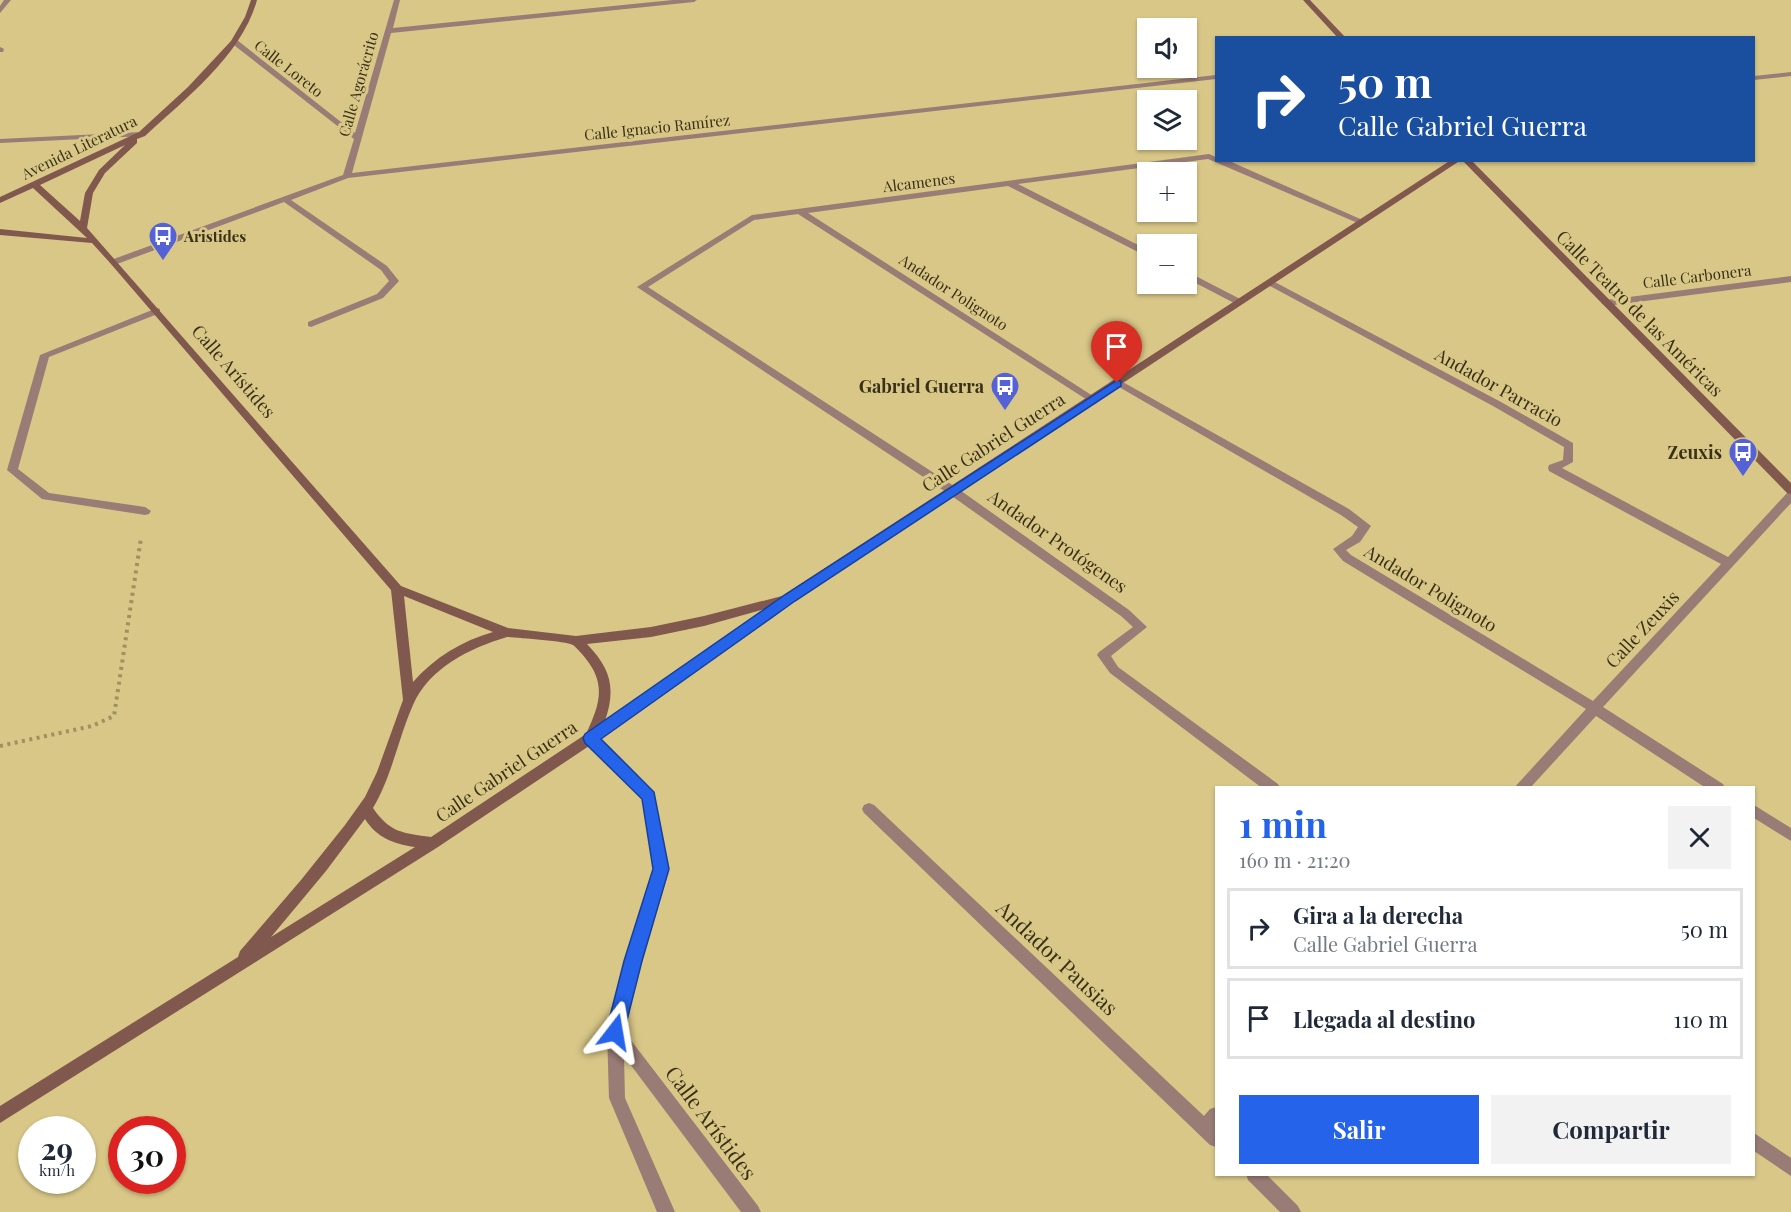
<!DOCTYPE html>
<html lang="es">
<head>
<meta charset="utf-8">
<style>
	:root { --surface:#fff; --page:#f2f2f3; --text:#1f2937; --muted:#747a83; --line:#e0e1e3; --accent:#2563eb }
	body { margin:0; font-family:"Playfair Display",serif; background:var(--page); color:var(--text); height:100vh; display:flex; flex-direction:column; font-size:22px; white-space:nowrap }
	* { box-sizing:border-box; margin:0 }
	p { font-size:20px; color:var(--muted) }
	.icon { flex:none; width:33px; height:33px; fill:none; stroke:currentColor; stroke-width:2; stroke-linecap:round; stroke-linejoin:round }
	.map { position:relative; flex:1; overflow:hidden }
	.drawer { position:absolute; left:1215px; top:786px; width:540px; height:390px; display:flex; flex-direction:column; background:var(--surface); border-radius:0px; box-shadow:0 2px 4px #0004 }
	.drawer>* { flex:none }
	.top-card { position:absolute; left:1215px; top:36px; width:540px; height:126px; border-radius:0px; box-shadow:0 2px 4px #0004; background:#1a4fa0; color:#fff; overflow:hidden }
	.buttons { position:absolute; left:1137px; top:18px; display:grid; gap:12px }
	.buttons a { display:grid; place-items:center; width:60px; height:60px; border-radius:0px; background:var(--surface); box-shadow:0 2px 4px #0004; font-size:30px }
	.speed { position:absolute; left:18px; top:1116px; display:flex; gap:12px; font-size:30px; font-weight:700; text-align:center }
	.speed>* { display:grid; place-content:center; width:78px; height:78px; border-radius:50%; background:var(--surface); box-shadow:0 2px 4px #0004; line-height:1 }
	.speed small { font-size:15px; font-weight:400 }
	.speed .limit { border:9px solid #d22; background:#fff; color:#111 }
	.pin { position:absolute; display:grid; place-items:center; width:51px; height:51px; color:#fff; margin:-62px -26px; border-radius:50% 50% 50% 0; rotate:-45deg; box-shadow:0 0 6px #0007 }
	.pin .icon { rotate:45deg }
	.me { position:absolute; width:66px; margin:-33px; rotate:14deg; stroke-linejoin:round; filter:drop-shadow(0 0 4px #0008) }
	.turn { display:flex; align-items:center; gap:21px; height:126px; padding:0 24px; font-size:27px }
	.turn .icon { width:78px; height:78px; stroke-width:2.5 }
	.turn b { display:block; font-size:42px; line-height:51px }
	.round { display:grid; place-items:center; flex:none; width:63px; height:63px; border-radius:0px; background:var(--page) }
	.summary { display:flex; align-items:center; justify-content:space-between; height:102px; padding:0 24px }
	h1 { font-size:36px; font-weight:700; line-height:45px; color:var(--accent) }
	.cta { display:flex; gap:12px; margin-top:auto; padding:12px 24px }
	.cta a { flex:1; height:69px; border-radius:0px; background:var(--accent); color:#fff; font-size:24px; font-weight:700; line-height:69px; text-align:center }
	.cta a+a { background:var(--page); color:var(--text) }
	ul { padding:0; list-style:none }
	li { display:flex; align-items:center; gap:18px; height:81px; margin:0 12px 9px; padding:0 12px; border:3px solid var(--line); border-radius:0px }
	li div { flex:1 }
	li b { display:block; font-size:22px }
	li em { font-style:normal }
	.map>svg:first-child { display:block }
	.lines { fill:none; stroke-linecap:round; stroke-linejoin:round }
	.path { stroke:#9e915f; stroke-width:4; stroke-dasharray:3 4.5; stroke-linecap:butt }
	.lane { fill:#997c75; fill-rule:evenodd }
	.street { fill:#997c75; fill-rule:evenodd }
	.secondary { fill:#81584e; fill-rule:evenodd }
	.route { fill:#2563eb; stroke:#184099; stroke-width:1.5 }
	.labels { text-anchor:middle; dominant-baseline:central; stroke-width:6; stroke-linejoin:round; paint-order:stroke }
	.far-street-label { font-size:15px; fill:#383017; stroke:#d8c787 }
	.far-poi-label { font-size:15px; font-weight:bold; fill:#383017; stroke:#d8c787; text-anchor:start }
	.street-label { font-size:18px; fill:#383017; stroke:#d8c787 }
	.poi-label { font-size:18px; font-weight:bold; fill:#383017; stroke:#d8c787; text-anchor:end }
	.near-street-label { font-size:21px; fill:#383017; stroke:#d8c787 }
</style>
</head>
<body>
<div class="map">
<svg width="1791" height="1212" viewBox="0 0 1791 1212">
	<rect width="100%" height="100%" fill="#d8c787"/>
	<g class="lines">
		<path class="path" d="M0,746l92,-20 22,-10 27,-178"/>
		<path class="lane" d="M157,308l3,1v4l-111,44 -31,112 31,24 96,14 6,4 -2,3 -4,1 -103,-16 -35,-29 33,-115z"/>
		<path class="street" d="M4,0h7l-11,13v-7z
			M394,0h6l-7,28 280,-28h24l-3,2 -303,31 -39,140 864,-98v4l-868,99 -57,22 96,66 12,15 -16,17 -72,29 -3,-1v-4l69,-28 12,-13 -8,-11 -97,-68 -167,62h-6v-4l232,-85 11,-36 -124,-97 7,-2 118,93z
			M0,47l4,2 -1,3h-3z
			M1791,72v4l-37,4v-4z
			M142,132l4,2 -1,2 -145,7v-4z
			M1209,154l7,3v3h11l140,62 -7,2 -152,-65 -190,25 130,66v7l-140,-71 -200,27 288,185 1,2 -5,3 -294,-189 -44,6 -106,67 309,201 172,122 18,17 -36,29 7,11 160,117 2,4h-18l-152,-115 -13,-18 2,-3 34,-25 -12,-11 -172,-122 -312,-207 115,-72z
			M1186,271l56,29 2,2 -2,2h-6l-50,-26z
			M1791,276v6l-185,24 -5,-3 5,-3z
			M1271,280l230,122 72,41v19l-11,6 166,89 59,-64 4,-1v11l-188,204 120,77 2,4h-19l-110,-72 -66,72h-16l72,-79 -243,-148 -10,-12 19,-13 6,-9 -17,-12 -229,-132 5,-3 4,1 228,128 22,17 -11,16 -14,8 5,5 242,146 128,-137 -172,-93 -1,-3 1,-3 14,-5 1,-13 -71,-41 -225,-121v-4z
			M590,733l5,1 59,59 14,76 -28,92 -17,69 135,176 3,6h-20l-117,-156 1,42 50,114h-18l-48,-114 -2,-66 19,-71 28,-92 -11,-70 -58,-57 -2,-4 2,-4z
			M869,803l5,2 330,311 6,-7 6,-2v40l-6,-2 -346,-332 -2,-4 2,-4z
			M1754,805l37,23v13l-37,-23z
			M1754,1133l37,25v18l-37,-25z
			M1246,1174h20l32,32 3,6h-21l-32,-32z"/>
		<path class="secondary" d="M251,0h6c-15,55 -71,98 -112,136l-8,3v4l-32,30 -12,20 -6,35 314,358 107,42 68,8 75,-9 53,-11 78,-20 669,-436h10l-667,440 -199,142 -157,105 -438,276v-17l238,-149 2,-6 61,-71 44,-55 20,-28 12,-25 26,-72 -12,-110 -280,-326 -19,-21 -92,-8v-6l87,9 -54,-50 -33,15v-6l139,-65 49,-45 43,-46 14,-24zM125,145l-26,25 -14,23 -5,28 -40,-36zM404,596l89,36c-31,9 -58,25 -80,50zM765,609l-160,112c11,-33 6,-52 -18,-77l64,-7 53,-11zM507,637c12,1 58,4 66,8 4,3 10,10 13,14 21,26 13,47 0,75l-155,103c-28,-4 -41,-4 -58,-29 19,-32 25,-69 40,-103 16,-37 57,-57 94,-68zM365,819c12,19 29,25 50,28l-144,90 55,-66z
			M1303,0h7l36,38h-8z
			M1462,160h9l320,323v11l-4,-1z"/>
	</g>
	<path class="route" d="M1117,380l4,1v5l-326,215 -194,138 53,53 15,77 -27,92 -18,71 -3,6 -6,3 -6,-3 -3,-6 18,-71 29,-92 -11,-70 -57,-56 -2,-5 2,-4 201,-140z"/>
	<defs>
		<g id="bus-pin" transform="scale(1.5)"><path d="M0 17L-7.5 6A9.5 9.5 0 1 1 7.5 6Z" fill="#5461d7" stroke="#d8c787"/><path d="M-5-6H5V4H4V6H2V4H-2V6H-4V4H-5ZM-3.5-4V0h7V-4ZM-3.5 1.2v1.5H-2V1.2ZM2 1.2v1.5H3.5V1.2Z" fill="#fff"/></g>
	</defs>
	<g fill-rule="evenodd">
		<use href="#bus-pin" x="163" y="236"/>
		<use href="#bus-pin" x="1005" y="386"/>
		<use href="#bus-pin" x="1743" y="452"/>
	</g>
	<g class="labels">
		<g class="far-street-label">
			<text transform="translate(289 68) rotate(38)">Calle Loreto</text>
			<text transform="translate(358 84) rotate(-74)">Calle Agorácrito</text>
			<text transform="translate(657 127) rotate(-6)">Calle Ignacio Ramírez</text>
			<text transform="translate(79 147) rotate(-26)">Avenida Literatura</text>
			<text transform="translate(919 182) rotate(-7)">Alcamenes</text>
			<text transform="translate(1697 276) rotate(-7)">Calle Carbonera</text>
			<text transform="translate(954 292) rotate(33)">Andador Polignoto</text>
		</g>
		<g class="far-poi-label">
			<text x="184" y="236">Aristides</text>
		</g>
		<g class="street-label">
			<text transform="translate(1640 313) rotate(45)">Calle Teatro de las Américas</text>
			<text transform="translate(234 371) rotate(49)">Calle Arístides</text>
			<text transform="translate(1499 387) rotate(29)">Andador Parracio</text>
			<text transform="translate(993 442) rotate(-33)">Calle Gabriel Guerra</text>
			<text transform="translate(1058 541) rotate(35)">Andador Protógenes</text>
			<text transform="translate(1431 588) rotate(31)">Andador Polignoto</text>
			<text transform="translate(1642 629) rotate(-47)">Calle Zeuxis</text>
			<text transform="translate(506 771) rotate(-34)">Calle Gabriel Guerra</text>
		</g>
		<g class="poi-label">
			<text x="984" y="386">Gabriel Guerra</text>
			<text x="1722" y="452">Zeuxis</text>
		</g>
		<g class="near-street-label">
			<text transform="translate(1058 957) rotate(43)">Andador Pausias</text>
			<text transform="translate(712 1122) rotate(53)">Calle Arístides</text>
		</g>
	</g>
</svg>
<div class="buttons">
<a><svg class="icon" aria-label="sound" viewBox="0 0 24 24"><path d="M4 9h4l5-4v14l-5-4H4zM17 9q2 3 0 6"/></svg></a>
<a><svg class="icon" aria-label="layers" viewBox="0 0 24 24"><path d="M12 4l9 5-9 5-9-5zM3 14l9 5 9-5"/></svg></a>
<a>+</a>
<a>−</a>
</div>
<div class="speed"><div>29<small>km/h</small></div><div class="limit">30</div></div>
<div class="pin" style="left:1117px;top:383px;background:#d93025"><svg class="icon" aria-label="arrive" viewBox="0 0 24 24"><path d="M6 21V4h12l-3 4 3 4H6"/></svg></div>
<svg class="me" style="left:615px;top:1032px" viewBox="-20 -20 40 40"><path d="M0-17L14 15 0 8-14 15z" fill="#2563eb" stroke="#fff" stroke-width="4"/></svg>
<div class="top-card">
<div class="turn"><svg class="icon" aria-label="right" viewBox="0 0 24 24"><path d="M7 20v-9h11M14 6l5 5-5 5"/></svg><div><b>50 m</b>Calle Gabriel Guerra</div></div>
</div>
<section class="drawer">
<div class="summary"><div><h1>1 min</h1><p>160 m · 21:20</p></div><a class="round"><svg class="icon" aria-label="close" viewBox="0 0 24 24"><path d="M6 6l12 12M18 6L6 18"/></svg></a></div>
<ul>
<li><svg class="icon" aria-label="right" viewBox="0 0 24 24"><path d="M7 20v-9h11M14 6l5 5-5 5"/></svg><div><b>Gira a la derecha</b><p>Calle Gabriel Guerra</p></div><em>50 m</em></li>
<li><svg class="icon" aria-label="arrive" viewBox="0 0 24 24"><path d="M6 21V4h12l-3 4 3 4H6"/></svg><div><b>Llegada al destino</b></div><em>110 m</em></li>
</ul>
<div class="cta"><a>Salir</a><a>Compartir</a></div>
</section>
</div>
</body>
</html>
